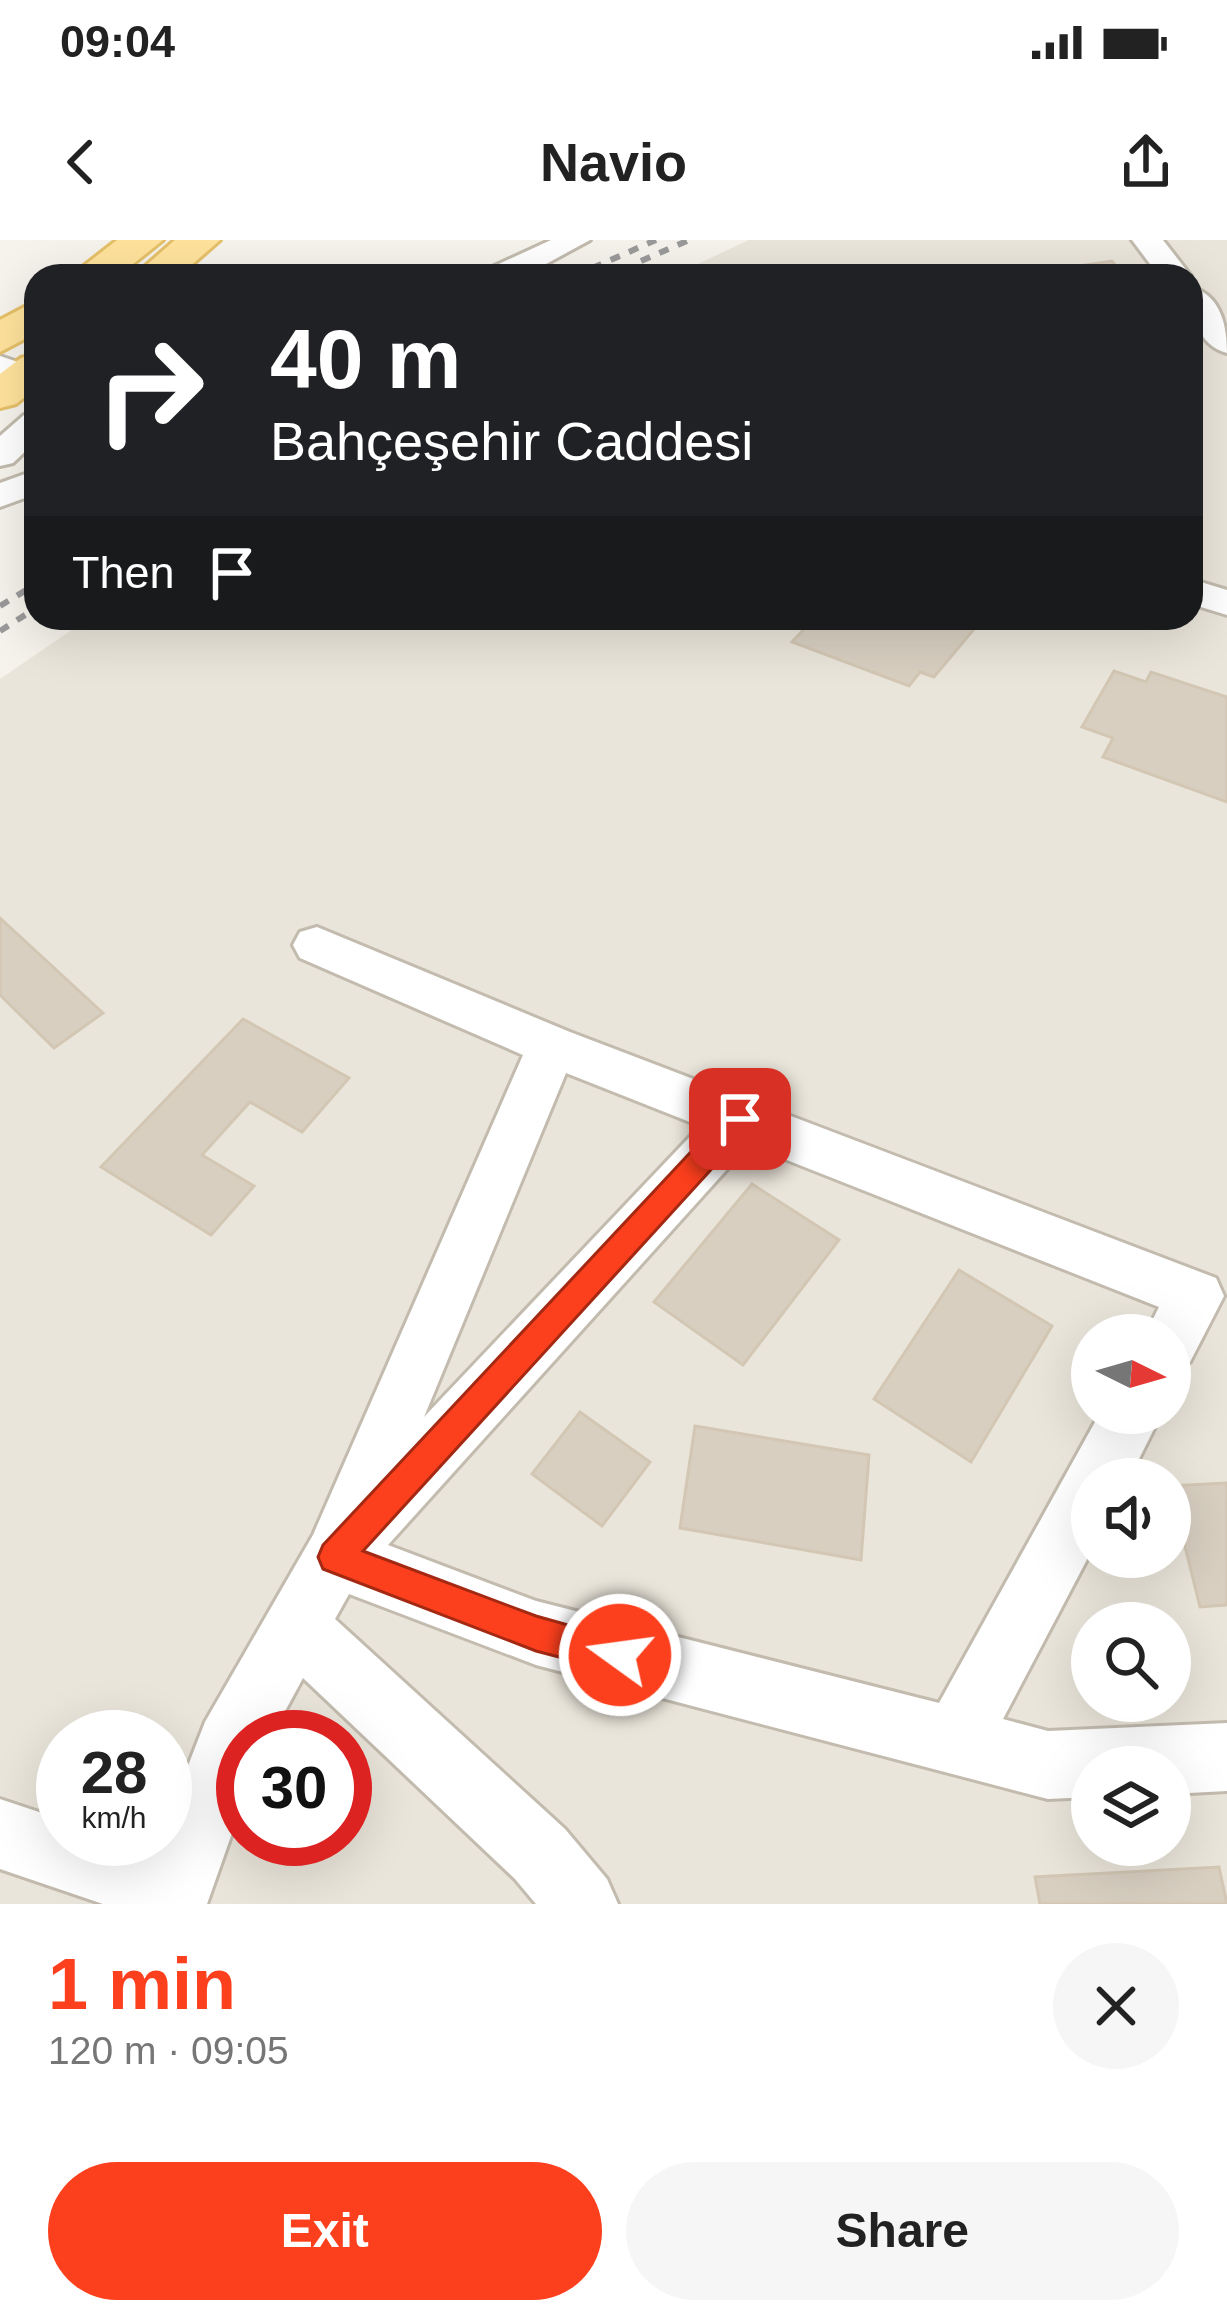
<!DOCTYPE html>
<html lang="en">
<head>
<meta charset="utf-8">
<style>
	:root { --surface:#fff; --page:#f6f6f6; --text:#222; --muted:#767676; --accent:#fc3f1d }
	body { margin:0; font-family:Arial,sans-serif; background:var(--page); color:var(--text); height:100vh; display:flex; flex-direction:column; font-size:45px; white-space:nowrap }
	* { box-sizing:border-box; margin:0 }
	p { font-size:39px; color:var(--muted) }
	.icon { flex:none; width:66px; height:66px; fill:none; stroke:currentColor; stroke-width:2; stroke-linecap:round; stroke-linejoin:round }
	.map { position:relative; height:1664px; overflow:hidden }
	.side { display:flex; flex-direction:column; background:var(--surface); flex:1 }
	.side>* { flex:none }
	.banner { position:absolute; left:24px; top:24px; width:1179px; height:366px; border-radius:36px; box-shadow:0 12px 48px #0002; background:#202124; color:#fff; overflow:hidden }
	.needle { width:78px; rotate:95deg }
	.fabs { position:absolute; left:1071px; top:1074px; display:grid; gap:24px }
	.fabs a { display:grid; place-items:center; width:120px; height:120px; border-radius:50%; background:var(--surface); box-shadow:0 12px 48px #0002; font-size:60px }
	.speed { position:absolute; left:36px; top:1470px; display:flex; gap:24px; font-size:60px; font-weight:700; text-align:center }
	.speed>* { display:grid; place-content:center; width:156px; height:156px; border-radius:50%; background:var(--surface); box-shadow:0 12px 48px #0002; line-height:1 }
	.speed small { font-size:30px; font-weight:400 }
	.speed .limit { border:18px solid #d22; background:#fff; color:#111 }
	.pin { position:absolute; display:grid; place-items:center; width:102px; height:102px; color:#fff; margin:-51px; border-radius:24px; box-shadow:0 6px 18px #0006 }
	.me { position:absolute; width:132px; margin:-66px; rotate:284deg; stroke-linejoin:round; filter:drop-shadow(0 0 9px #0008) }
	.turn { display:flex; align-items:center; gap:42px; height:252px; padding:0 48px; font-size:54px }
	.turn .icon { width:156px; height:156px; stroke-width:2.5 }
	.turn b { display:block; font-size:84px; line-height:102px }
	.then { display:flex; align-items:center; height:114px; padding:0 48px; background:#0003; gap:24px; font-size:45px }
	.round { display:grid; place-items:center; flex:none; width:126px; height:126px; border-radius:63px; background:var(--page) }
	.headline { display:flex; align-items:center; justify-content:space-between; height:204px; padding:0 48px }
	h1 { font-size:72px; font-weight:700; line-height:90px; color:var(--accent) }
	.action { display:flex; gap:24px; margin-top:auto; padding:24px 48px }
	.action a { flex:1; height:138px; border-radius:72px; background:var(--accent); color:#fff; font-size:48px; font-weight:700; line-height:138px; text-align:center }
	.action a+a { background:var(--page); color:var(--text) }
	.status { display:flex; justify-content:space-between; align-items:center; height:84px; padding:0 60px; background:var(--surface); direction:ltr }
	.status svg { height:33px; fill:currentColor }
	header { display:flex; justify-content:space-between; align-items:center; height:156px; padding:0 48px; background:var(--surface); font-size:54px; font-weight:700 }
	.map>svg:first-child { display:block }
	.residential { fill:#eae5da; fill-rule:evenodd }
	.building { fill:#d8cfc1; stroke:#d3c7b4; stroke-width:3 }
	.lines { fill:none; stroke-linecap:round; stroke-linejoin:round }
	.minor-casing { stroke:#c2bbae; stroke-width:6 }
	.primary-casing { stroke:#e6c16a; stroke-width:6 }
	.minor { fill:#fff; fill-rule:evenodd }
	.primary { fill:#ffe39c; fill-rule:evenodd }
	.rail { stroke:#9a9a9a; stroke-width:6; stroke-dasharray:10 10; stroke-linecap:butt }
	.route { fill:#fc3f1d; stroke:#a42913; stroke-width:3 }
</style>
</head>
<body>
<div class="status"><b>09:04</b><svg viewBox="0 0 49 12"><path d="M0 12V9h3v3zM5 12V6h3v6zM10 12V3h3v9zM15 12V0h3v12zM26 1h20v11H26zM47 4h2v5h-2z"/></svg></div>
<header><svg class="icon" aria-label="back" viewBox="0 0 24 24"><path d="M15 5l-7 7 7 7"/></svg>Navio<svg class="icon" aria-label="share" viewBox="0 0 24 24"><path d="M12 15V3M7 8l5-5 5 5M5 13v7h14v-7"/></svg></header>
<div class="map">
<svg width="1227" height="1664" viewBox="0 0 1227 1664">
	<rect width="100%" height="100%" fill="#f6f3ec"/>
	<path class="residential" d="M749,0h478v1664h-1227v-1225l89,-61h1102v-342h-519zM1092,1095h78v78h-78zM1092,1239h78v78h-78zM1092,1383h78v78h-78zM63,1497h102v102h-102zM243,1497h102v102h-102zM1092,1527h78v78h-78z"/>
	<path class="building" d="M1112,21l11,15h-68l-3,-6z
		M781,378h186l12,5 -45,54 -14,-5 -11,14 -117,-44 13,-14z
		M1114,431l32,11 5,-10 76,25v105l-124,-45 10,-19 -31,-11z
		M0,678l103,95 -49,35 -54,-53z
		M243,779l106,59 -47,54 -52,-30 -48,53 52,31 -43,49 -110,-68z
		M752,944l87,56 -96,125 -89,-63z
		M959,1030l93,56 -81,136 -97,-63z
		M580,1172l70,50 -48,64 -70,-52z
		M695,1186l174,29 -8,105 -181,-32z
		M1227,1243v122l-27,2 -30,-121z
		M1219,1627l8,37h-187l-5,-27z"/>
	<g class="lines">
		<g class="minor-casing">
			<path id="minor" d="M551,0h39l-66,36h-41l5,-7z
				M1132,0h31l28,36h-32z
				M1191,47c30,8 36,39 36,66 -30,-8 -36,-39 -36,-66z
				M0,116l36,12v29l-36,-20z
				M36,172v29l-23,22 -13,3v-30l24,-21z
				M36,230v24l-36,13v-24z
				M1191,339l36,11v25l-36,-11z
				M317,687l253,105 646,246 8,18 -34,66 -20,8v-35h-25l14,-28 -410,-162 -361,400 148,56 403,102 161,-290h62l-33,66h-37v71l-89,169 45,12 179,-8v68l-57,3v-27h-78v30l-44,2 -512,-134 -187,-71 -14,25 230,210 42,50 11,25h-82l-21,-25 -212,-201 -32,59h-28v65l-36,102h-104l-103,-35v-70l63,21v19h57l35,12 5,-12h5v-14l40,-103 108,-187 210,-480 -223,-97 -7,-13 7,-13zM566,833l134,53 -276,291z"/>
		</g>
		<g class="primary-casing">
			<path id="primary" d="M117,0h46l-45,36h-47z
				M175,0h45l-41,36h-45z
				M36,61v32l-36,19v-32z
				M36,114v34l-20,16 -16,4v-34l21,-16z"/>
		</g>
		<use href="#minor" class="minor"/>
		<use href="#primary" class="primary"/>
		<path class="rail" d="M641,21l48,-21
			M574,36l82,-36
			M0,366l36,-22
			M0,391l36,-23"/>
	</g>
	<path class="route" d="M740,867l10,3 4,9 -4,8 -387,424 173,65 96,27 5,12 -5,12 -12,6 -84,-22 -213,-82 -5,-12 5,-12 407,-435z"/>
</svg>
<div class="fabs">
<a><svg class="needle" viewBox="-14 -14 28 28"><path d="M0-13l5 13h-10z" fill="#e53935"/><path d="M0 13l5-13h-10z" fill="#767676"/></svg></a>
<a><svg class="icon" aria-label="sound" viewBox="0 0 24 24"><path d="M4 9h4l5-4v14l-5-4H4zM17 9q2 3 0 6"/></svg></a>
<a><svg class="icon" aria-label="search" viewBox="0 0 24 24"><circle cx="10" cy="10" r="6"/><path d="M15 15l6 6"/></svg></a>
<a><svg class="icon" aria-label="layers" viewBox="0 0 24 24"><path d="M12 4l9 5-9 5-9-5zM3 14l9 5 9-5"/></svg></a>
</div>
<div class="speed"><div>28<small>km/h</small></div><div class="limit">30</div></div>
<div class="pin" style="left:740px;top:879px;background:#d93025"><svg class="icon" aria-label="arrive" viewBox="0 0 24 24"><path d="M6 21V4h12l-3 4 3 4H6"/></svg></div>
<svg class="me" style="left:620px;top:1415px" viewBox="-20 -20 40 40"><circle r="17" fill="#fc3f1d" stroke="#fff" stroke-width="3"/><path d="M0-11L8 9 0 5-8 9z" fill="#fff"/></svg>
<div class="banner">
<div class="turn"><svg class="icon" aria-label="right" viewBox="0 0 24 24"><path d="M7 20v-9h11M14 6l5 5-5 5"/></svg><div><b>40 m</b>Bahçeşehir Caddesi</div></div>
<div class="then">Then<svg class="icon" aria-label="arrive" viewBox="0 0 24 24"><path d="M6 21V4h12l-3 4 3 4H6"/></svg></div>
</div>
</div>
<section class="side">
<div class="headline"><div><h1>1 min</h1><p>120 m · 09:05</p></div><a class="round"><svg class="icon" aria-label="close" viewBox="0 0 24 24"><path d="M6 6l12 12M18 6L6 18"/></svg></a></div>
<div class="action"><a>Exit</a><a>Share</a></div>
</section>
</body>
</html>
